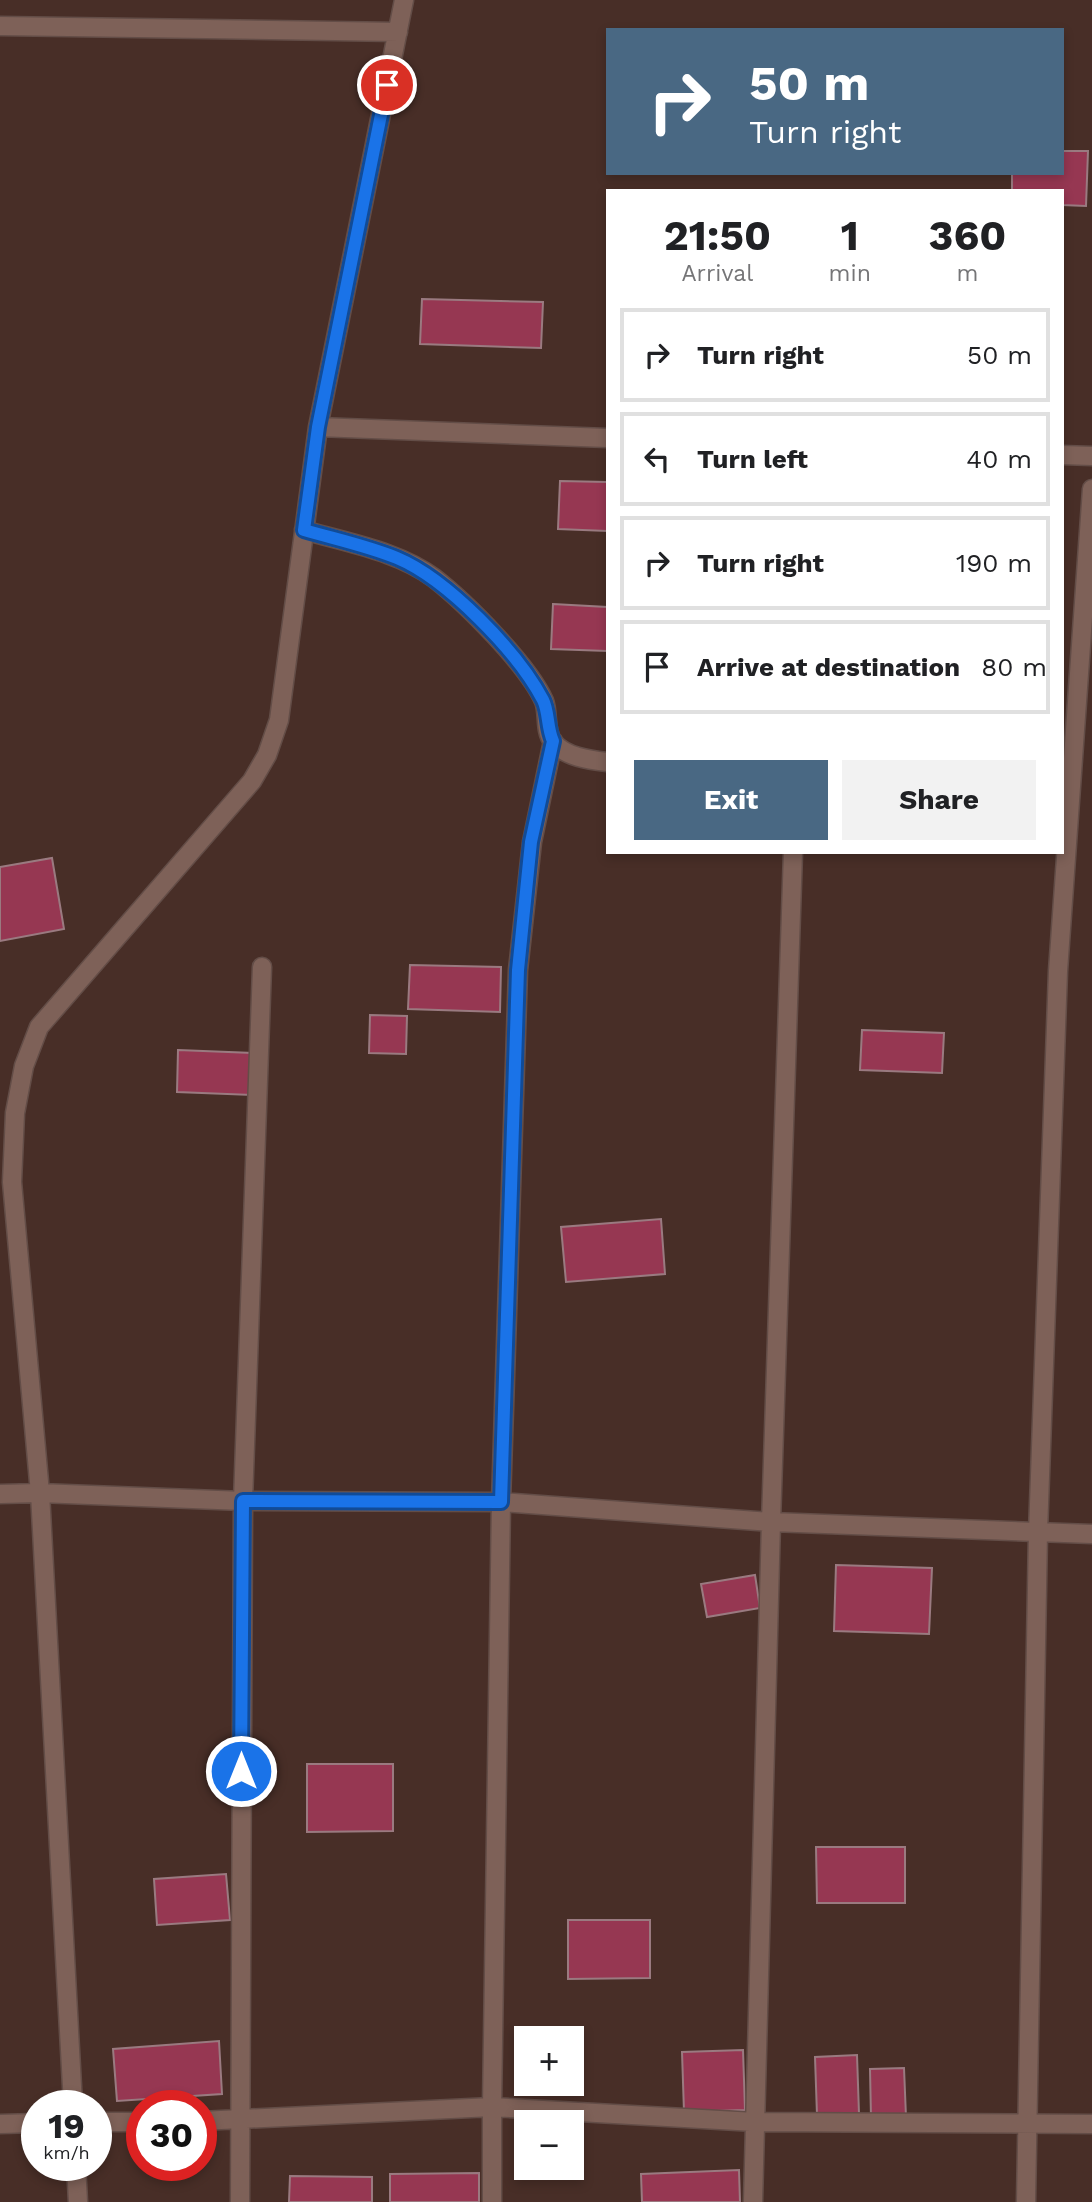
<!DOCTYPE html>
<html lang="en">
<head>
<meta charset="utf-8">
<style>
	:root { --surface:#fff; --page:#f2f2f2; --text:#202124; --muted:#757577; --line:#e0e0e0; --accent:#496883 }
	body { margin:0; font-family:"Work Sans",sans-serif; background:var(--page); color:var(--text); height:100vh; display:flex; flex-direction:column; font-size:26px; white-space:nowrap }
	* { box-sizing:border-box; margin:0 }
	p { font-size:23px; color:var(--muted) }
	.icon { flex:none; width:38px; height:38px; fill:none; stroke:currentColor; stroke-width:2; stroke-linecap:round; stroke-linejoin:round }
	.map { position:relative; flex:1; overflow:hidden }
	.drawer { position:absolute; left:606px; top:189px; width:458px; height:665px; display:flex; flex-direction:column; background:var(--surface); border-radius:0px; box-shadow:0 4px 10px #0003 }
	.drawer>* { flex:none }
	.top-card { position:absolute; left:606px; top:28px; width:458px; height:147px; border-radius:0px; box-shadow:0 4px 10px #0003; background:#496883; color:#fff; overflow:hidden }
	.buttons { position:absolute; left:514px; top:2026px; display:grid; gap:14px }
	.buttons a { display:grid; place-items:center; width:70px; height:70px; border-radius:0px; background:var(--surface); box-shadow:0 4px 10px #0003; font-size:35px }
	.speed { position:absolute; left:21px; top:2090px; display:flex; gap:14px; font-size:35px; font-weight:700; text-align:center }
	.speed>* { display:grid; place-content:center; width:91px; height:91px; border-radius:50%; background:var(--surface); box-shadow:0 4px 10px #0003; line-height:1 }
	.speed small { font-size:18px; font-weight:400 }
	.speed .limit { border:10px solid #d22; background:#fff; color:#111 }
	.pin { position:absolute; display:grid; place-items:center; width:60px; height:60px; color:#fff; margin:-30px; border:4px solid #fff; border-radius:50%; box-shadow:0 2px 7px #0007 }
	.me { position:absolute; width:77px; margin:-38px; rotate:0deg; stroke-linejoin:round; filter:drop-shadow(0 0 5px #0008) }
	.turn { display:flex; align-items:center; gap:24px; height:147px; padding:0 28px; font-size:32px }
	.turn .icon { width:91px; height:91px; stroke-width:2.5 }
	.turn b { display:block; font-size:49px; line-height:60px }
	.eta { display:flex; justify-content:space-evenly; align-items:center; height:119px; text-align:center }
	.eta b { font-size:42px; font-weight:700; line-height:49px }
	.button { display:flex; gap:14px; margin-top:auto; padding:14px 28px }
	.button a { flex:1; height:80px; border-radius:0px; background:var(--accent); color:#fff; font-size:28px; font-weight:700; line-height:80px; text-align:center }
	.button a+a { background:var(--page); color:var(--text) }
	ul { padding:0; list-style:none }
	li { display:flex; align-items:center; gap:21px; height:94px; margin:0 14px 10px; padding:0 14px; border:4px solid var(--line); border-radius:0px }
	li div { flex:1 }
	li b { display:block; font-size:26px }
	li em { font-style:normal }
	.map>svg:first-child { display:block }
	.building { fill:#963752; stroke:#9a7a80; stroke-width:2 }
	.lines { fill:none; stroke-linecap:round; stroke-linejoin:round }
	.minor-casing { stroke:#634d47; stroke-width:21 }
	.minor { stroke:#7e6158; stroke-width:18 }
	.route-casing { stroke:#114b97; stroke-width:18 }
	.route { stroke:#1a73e8; stroke-width:12 }
</style>
</head>
<body>
<div class="map">
<svg width="1092" height="2202" viewBox="0 0 1092 2202">
	<rect width="100%" height="100%" fill="#482e27"/>
	<path class="building" d="M1062,151h26l-2,55 -24,-1v-14h-50v-18h50z
		M422,299l121,3 -2,46 -121,-4z
		M560,481l47,1v49l-49,-2z
		M553,604l54,3v44l-56,-2z
		M52,858l12,71 -64,12v-74z
		M410,965l91,2 -1,45 -92,-3z
		M370,1015l37,1 -1,38 -37,-1z
		M862,1030l82,3 -2,40 -82,-3z
		M178,1050l75,3 -1,42 -75,-3z
		M661,1219l4,55 -99,8 -5,-55z
		M836,1565l96,3 -3,66 -95,-3z
		M755,1575l5,33 -53,9 -6,-33z
		M307,1764h86v67l-86,1z
		M816,1847h89v56h-88z
		M226,1874l4,46 -73,5 -3,-46z
		M568,1920h82v58l-82,1z
		M219,2041l3,53 -105,7 -4,-52z
		M743,2050l2,60 -61,2 -2,-60z
		M857,2055l2,59 -42,1 -2,-58z
		M904,2068l2,49 -35,1 -1,-49z
		M739,2170l1,32h-98l-1,-28z
		M479,2173v29h-89v-28z
		M290,2176l82,1v25h-83z"/>
	<g class="lines">
		<g class="minor-casing">
			<path id="minor" d="M404,0l-86,427 -39,293 -12,35 -15,26 -213,246 -15,39 -9,47 -3,69 28,311 203,8 258,1 270,20 321,12
				M0,26l398,6
				M318,427l289,11
				M1062,455l30,1
				M304,530c43,13 94,21 130,48 32,25 94,87 110,123 5,13 0,29 9,41 12,15 37,18 54,20
				M0,1494l40,-1 33,612
				M201,2121l291,-14 9,-605 17,-532 14,-128 21,-101
				M96,2122h46
				M0,2124l37,-1
				M76,2165l2,37
				M240,2202l3,-701 19,-534
				M492,2202v-95l263,15 337,2
				M753,2202l18,-680 22,-670
				M1026,2202l12,-670 20,-561 34,-482"/>
		</g>
		<use href="#minor" class="minor"/>
	</g>
	<g class="lines">
		<g class="route-casing">
			<path id="route" d="M241,1771l2,-270 258,1 17,-532 13,-128 22,-101c-6,-13 -4,-29 -10,-41 -25,-48 -96,-121 -146,-142 -29,-12 -62,-19 -93,-28l14,-103 69,-342"/>
		</g>
		<use href="#route" class="route"/>
	</g>
</svg>
<div class="buttons">
<a>+</a>
<a>−</a>
</div>
<div class="speed"><div>19<small>km/h</small></div><div class="limit">30</div></div>
<div class="pin" style="left:387px;top:85px;background:#d93025"><svg class="icon" aria-label="arrive" viewBox="0 0 24 24"><path d="M6 21V4h12l-3 4 3 4H6"/></svg></div>
<svg class="me" style="left:241px;top:1771px" viewBox="-20 -20 40 40"><circle r="17" fill="#1a73e8" stroke="#fff" stroke-width="3"/><path d="M0-11L8 9 0 5-8 9z" fill="#fff"/></svg>
<div class="top-card">
<div class="turn"><svg class="icon" aria-label="right" viewBox="0 0 24 24"><path d="M7 20v-9h11M14 6l5 5-5 5"/></svg><div><b>50 m</b>Turn right</div></div>
</div>
<section class="drawer">
<div class="eta">
<div><b>21:50</b><p>Arrival</p></div>
<div><b>1</b><p>min</p></div>
<div><b>360</b><p>m</p></div>
</div>
<ul>
<li><svg class="icon" aria-label="right" viewBox="0 0 24 24"><path d="M7 20v-9h11M14 6l5 5-5 5"/></svg><div><b>Turn right</b></div><em>50 m</em></li>
<li><svg class="icon" aria-label="left" viewBox="0 0 24 24"><path d="M17 20v-9H6M10 6l-5 5 5 5"/></svg><div><b>Turn left</b></div><em>40 m</em></li>
<li><svg class="icon" aria-label="right" viewBox="0 0 24 24"><path d="M7 20v-9h11M14 6l5 5-5 5"/></svg><div><b>Turn right</b></div><em>190 m</em></li>
<li><svg class="icon" aria-label="arrive" viewBox="0 0 24 24"><path d="M6 21V4h12l-3 4 3 4H6"/></svg><div><b>Arrive at destination</b></div><em>80 m</em></li>
</ul>
<div class="button"><a>Exit</a><a>Share</a></div>
</section>
</div>
</body>
</html>
